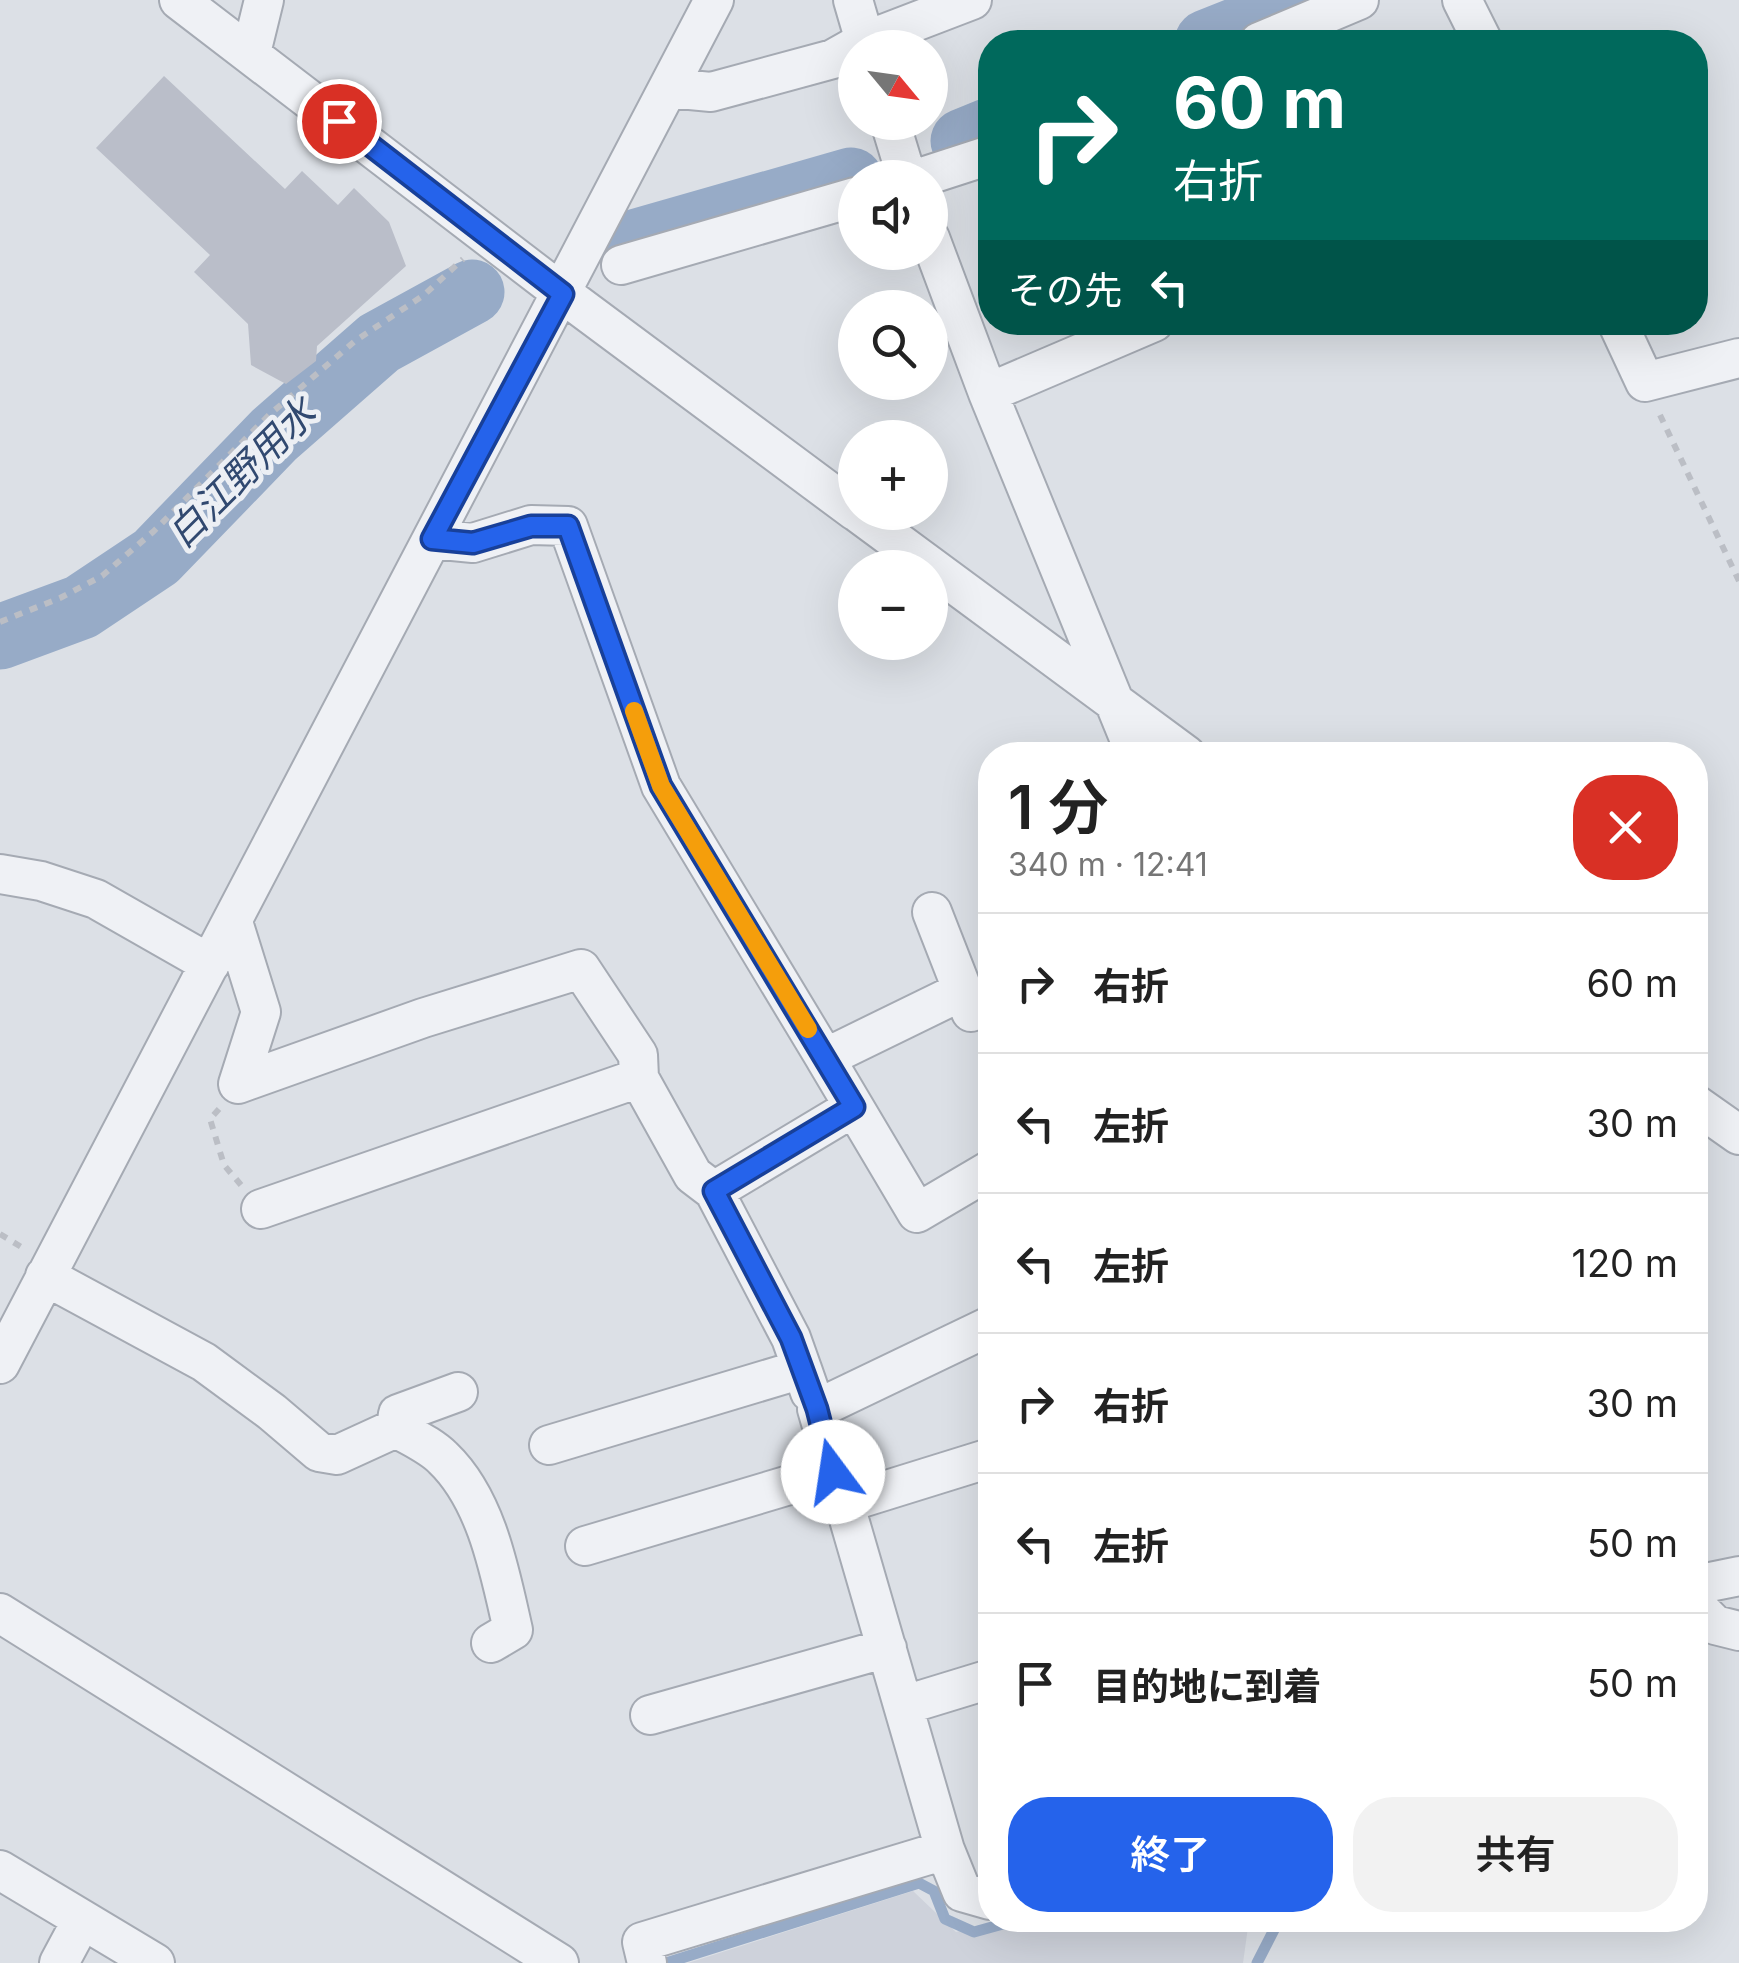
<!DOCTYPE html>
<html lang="ja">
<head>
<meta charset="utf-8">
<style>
	:root { --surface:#fff; --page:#f2f2f2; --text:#222; --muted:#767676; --line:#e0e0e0; --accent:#2563eb }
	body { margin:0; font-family:Inter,"Noto Sans JP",sans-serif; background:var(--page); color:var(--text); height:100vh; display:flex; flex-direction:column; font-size:38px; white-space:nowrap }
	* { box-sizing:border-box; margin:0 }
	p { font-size:32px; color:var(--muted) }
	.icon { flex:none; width:55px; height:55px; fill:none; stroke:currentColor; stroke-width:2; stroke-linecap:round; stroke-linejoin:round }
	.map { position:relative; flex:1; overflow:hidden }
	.details { position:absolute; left:978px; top:742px; width:730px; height:1190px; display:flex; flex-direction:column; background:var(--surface); border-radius:40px; box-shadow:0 10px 40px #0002 }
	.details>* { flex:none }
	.top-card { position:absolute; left:978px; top:30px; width:730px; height:305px; border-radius:40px; box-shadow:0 10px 40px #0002; background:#00695c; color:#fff; overflow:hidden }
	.needle { width:65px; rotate:119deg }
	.buttons { position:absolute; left:838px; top:30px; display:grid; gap:20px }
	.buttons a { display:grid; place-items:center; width:110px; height:110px; border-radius:50%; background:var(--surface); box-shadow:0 10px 40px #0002; font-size:50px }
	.pin { position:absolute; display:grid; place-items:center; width:85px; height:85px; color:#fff; margin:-42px; border:5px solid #fff; border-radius:50%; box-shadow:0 2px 10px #0007 }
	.me { position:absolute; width:110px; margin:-55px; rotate:346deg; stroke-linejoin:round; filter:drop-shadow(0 0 8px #0008) }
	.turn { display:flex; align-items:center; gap:35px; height:210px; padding:0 30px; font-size:45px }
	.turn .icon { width:130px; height:130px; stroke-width:2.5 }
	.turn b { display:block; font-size:70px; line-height:85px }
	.then { display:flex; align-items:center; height:95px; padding:0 30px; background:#0003; gap:20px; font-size:38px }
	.round { display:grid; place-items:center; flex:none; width:105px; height:105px; border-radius:40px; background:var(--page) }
	.overview { display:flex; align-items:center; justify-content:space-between; height:170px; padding:0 30px }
	h1 { font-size:60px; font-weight:600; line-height:75px }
	.primary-button { display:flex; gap:20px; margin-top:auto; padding:20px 30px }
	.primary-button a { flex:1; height:115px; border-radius:40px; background:var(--accent); color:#fff; font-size:40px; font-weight:600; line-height:115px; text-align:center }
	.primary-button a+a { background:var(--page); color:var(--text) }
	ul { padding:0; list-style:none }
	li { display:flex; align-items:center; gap:30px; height:140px; padding:0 30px; border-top:2px solid var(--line) }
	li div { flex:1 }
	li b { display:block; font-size:38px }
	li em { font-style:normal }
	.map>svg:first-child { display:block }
	.built { fill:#ced2db }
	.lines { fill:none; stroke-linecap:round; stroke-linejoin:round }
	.stream { stroke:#97abc7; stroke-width:11 }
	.river { stroke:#97abc7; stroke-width:65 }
	.building { fill:#babec9 }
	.minor-casing { stroke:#a5aab3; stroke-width:42 }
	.path { stroke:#bbbec5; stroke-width:6; stroke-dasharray:8 8; stroke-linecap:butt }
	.minor { stroke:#eff1f5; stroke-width:38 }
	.route-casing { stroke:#184099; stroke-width:25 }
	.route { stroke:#2563eb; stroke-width:18 }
	.slow { stroke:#f59e0b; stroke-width:18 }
	.labels { text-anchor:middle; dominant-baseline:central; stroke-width:10; stroke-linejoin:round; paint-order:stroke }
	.water-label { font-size:38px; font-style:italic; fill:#314970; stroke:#eceff4 }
</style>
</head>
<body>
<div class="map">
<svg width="1739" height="1963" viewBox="0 0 1739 1963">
	<rect width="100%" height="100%" fill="#dce0e6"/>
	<path class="built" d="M913,1891l43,41 46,-12h247l-6,43h-555z"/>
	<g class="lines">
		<path class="stream" d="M666,1963l253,-80 15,8 11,28 29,13 43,-12
			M1257,1963l22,-43"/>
		<path class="river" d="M1207,42l105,-42
			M963,141l27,-11
			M634,242l217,-62
			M0,637l81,-30 75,-50 118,-122 105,-92 93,-51"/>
	</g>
	<path class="building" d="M164,76l121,113 17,-18 36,34 16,-17 35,34 17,44 -89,80 -1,15 -30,23 -35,-19 -3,-41 -54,-52 16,-17 -114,-107z"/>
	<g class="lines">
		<g class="minor-casing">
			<path id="minor" d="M179,0l384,294 292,217
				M853,0l14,48
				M1462,0l21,42
				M1259,42l100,-42
				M251,53l13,-53
				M669,88l42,4 122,-33 32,-18 107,-41
				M890,122l17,56
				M919,178l71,-23
				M930,238l58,155 148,362
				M621,265l234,-68
				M1617,322l28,60 94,-24
				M988,393l166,-71
				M857,512l329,243
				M432,539l41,4 58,-18 37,1 93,260 164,272 137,-67
				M0,874l41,7 55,18 114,65
				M932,912l39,100
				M233,922l28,90 -23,72 185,-66 158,-49 57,86 1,23
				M825,1058l92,155 73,-43
				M1695,1104l44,31
				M714,1191l140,-84
				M261,1209l378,-131 54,97 21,16 77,147 11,31
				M45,1276l159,86 68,50 47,40 18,3 59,-27c15,9 34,17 47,30 44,42 57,115 70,172l-22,13
				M0,1364l714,-1364
				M396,1428l2,-14 60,-22
				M549,1445l253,-76 8,23
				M842,1504l148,-46
				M585,1546l248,-74
				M1695,1585l44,-9
				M1695,1605l20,20 24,6
				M0,1613l559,350
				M905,1705l85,-26
				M650,1715l237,-67
				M945,1850l-128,-441 173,-83
				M0,1870l155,93
				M59,1963l23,-43
				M647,1963l-5,-21 303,-92 17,42 28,8"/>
		</g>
		<path class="path" d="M1660,415l79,166
			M0,622l60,-24 42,-22 52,-45 115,-116 86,-74 69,-46 39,-36
			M219,1109l-9,10 14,46 17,20
			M0,1234l23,14"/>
		<use href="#minor" class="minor"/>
	</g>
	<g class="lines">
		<g class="route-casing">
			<path id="route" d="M339,121l224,173 -131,245 41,4 58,-17h37l93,260 193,321 -140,84 77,147 26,71 16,63"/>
		</g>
		<use href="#route" class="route"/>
		<path class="slow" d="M634,711l27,75 147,243"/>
	</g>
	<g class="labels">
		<g class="water-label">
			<text transform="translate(241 473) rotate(-45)">白江野用水</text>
		</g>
	</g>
</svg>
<div class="buttons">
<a><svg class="needle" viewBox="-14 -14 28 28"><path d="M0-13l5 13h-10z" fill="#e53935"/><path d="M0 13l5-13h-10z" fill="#767676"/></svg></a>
<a><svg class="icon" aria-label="sound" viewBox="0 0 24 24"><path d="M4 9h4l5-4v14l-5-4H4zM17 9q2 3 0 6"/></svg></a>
<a><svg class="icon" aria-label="search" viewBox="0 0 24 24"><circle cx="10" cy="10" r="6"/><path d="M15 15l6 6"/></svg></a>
<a>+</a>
<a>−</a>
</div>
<div class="pin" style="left:339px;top:121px;background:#d93025"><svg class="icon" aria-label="arrive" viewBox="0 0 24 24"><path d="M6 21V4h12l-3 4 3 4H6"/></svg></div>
<svg class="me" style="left:833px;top:1472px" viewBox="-20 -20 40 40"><circle r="19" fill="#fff"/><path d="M0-13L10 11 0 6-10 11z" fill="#2563eb"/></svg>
<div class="top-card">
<div class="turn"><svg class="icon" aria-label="right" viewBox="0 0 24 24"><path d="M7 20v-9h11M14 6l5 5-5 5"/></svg><div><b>60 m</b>右折</div></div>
<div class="then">その先<svg class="icon" aria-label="left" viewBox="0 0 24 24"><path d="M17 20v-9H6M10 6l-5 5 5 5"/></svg></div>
</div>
<section class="details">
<div class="overview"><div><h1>1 分</h1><p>340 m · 12:41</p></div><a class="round" style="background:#d93025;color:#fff"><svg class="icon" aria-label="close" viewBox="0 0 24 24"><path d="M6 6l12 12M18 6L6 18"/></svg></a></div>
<ul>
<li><svg class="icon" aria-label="right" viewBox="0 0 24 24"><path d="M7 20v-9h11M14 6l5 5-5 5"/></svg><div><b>右折</b></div><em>60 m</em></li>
<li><svg class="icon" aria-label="left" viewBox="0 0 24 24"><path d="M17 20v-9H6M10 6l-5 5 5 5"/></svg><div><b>左折</b></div><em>30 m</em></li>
<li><svg class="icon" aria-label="left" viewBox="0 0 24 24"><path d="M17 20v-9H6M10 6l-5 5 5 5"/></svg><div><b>左折</b></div><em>120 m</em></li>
<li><svg class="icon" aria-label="right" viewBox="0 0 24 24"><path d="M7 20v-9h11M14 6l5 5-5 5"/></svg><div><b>右折</b></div><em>30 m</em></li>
<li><svg class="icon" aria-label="left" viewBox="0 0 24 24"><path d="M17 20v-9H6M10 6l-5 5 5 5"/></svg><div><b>左折</b></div><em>50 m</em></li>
<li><svg class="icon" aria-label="arrive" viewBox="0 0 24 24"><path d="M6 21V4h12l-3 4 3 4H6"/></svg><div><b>目的地に到着</b></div><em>50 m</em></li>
</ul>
<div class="primary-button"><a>終了</a><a>共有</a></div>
</section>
</div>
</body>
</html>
